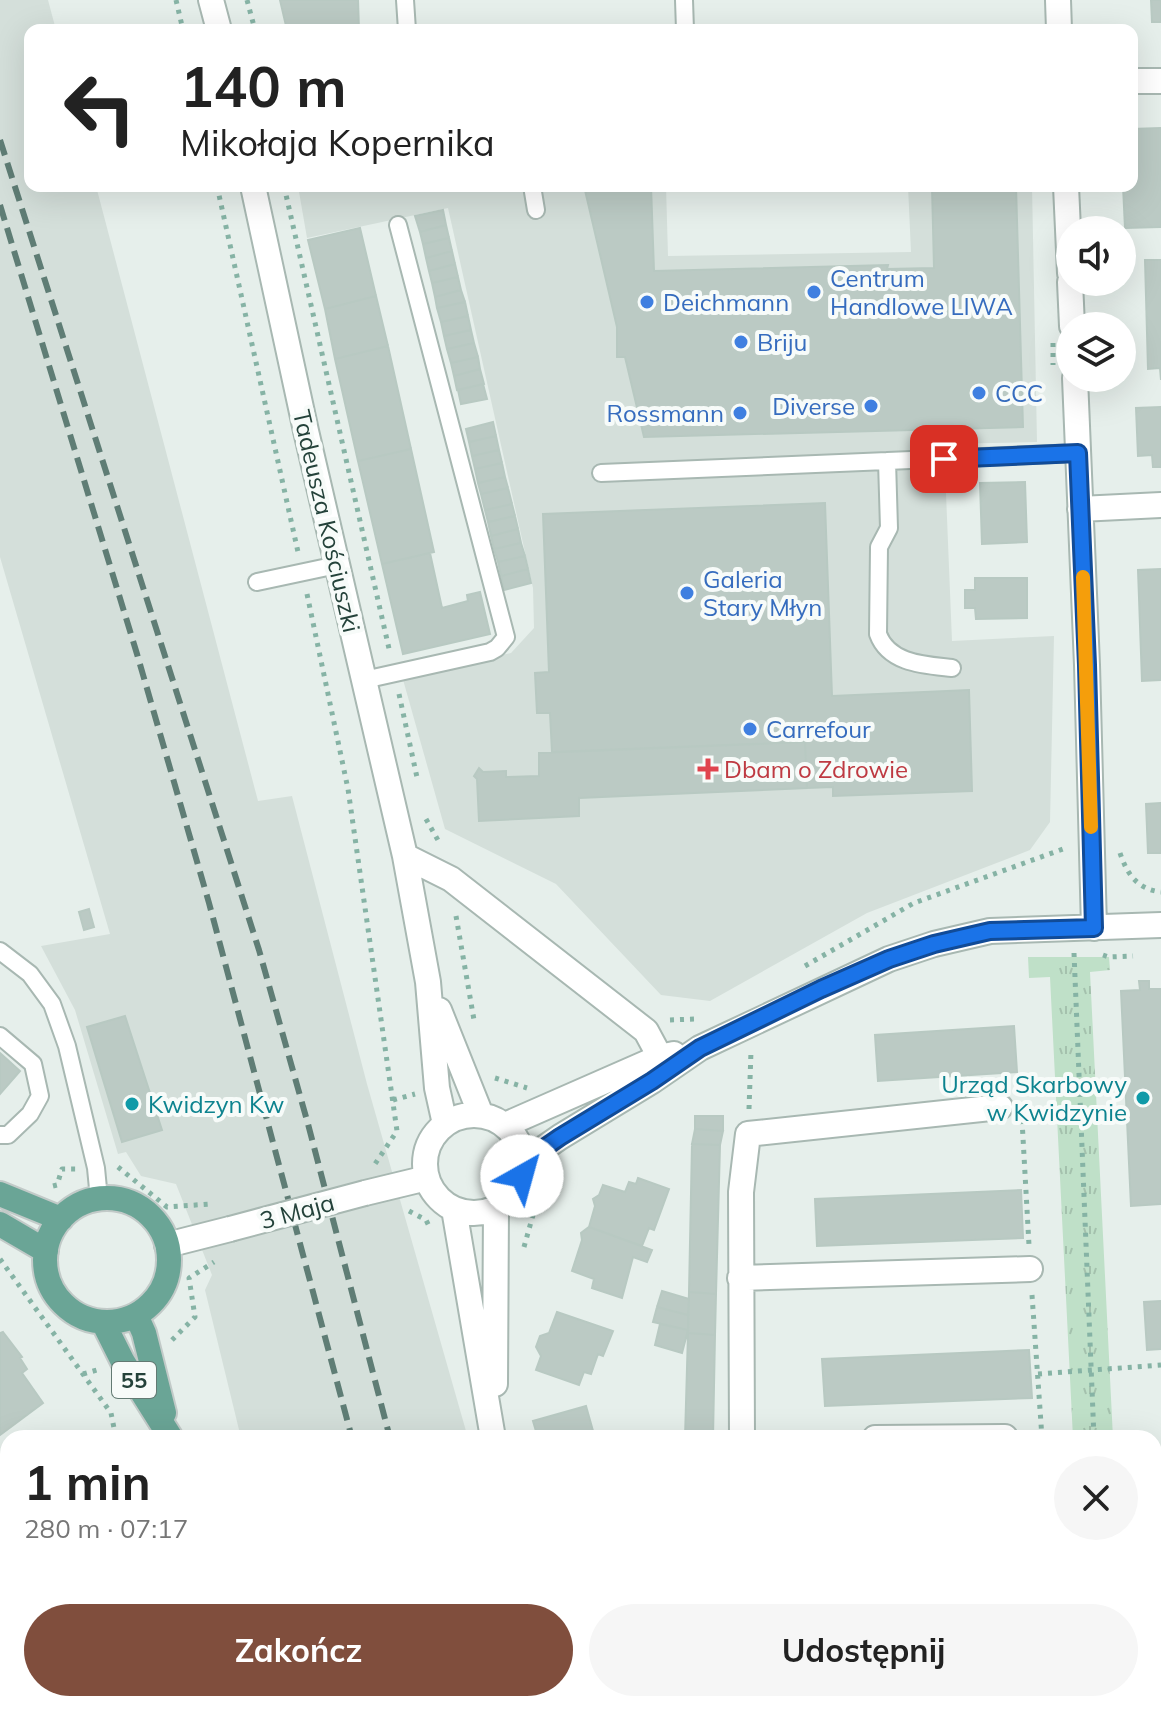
<!DOCTYPE html>
<html lang="pl">
<head>
<meta charset="utf-8">
<style>
	:root { --surface:#fff; --page:#f6f6f6; --text:#222; --muted:#767676; --accent:#804e3d }
	body { margin:0; font-family:Mulish,sans-serif; background:var(--page); color:var(--text); height:100vh; display:flex; flex-direction:column; font-size:30px; white-space:nowrap }
	* { box-sizing:border-box; margin:0 }
	p { font-size:26px; color:var(--muted) }
	.icon { flex:none; width:44px; height:44px; fill:none; stroke:currentColor; stroke-width:2; stroke-linecap:round; stroke-linejoin:round }
	.map { position:relative; flex:1; overflow:hidden }
	.sheet { position:absolute; left:0px; top:1430px; width:1162px; height:282px; display:flex; flex-direction:column; background:var(--surface); border-radius:24px 24px 0 0; box-shadow:0 8px 32px #0002 }
	.sheet>* { flex:none }
	.hud { position:absolute; left:24px; top:24px; width:1114px; height:168px; border-radius:16px; box-shadow:0 8px 32px #0002; background:#fff; color:var(--text); overflow:hidden }
	.fabs { position:absolute; left:1056px; top:216px; display:grid; gap:16px }
	.fabs a { display:grid; place-items:center; width:80px; height:80px; border-radius:50%; background:var(--surface); box-shadow:0 8px 32px #0002; font-size:40px }
	.pin { position:absolute; display:grid; place-items:center; width:68px; height:68px; color:#fff; margin:-34px; border-radius:16px; box-shadow:0 4px 12px #0006 }
	.me { position:absolute; width:88px; margin:-44px; rotate:38deg; stroke-linejoin:round; filter:drop-shadow(0 0 6px #0008) }
	.turn { display:flex; align-items:center; gap:28px; height:168px; padding:0 24px; font-size:36px }
	.turn .icon { width:104px; height:104px; stroke-width:2.5 }
	.turn b { display:block; font-size:56px; line-height:68px }
	.round { display:grid; place-items:center; flex:none; width:84px; height:84px; border-radius:42px; background:var(--page) }
	.overview { display:flex; align-items:center; justify-content:space-between; height:136px; padding:0 24px }
	h1 { font-size:48px; font-weight:700; line-height:60px }
	.action { display:flex; gap:16px; margin-top:auto; padding:16px 24px }
	.action a { flex:1; height:92px; border-radius:48px; background:var(--accent); color:#fff; font-size:32px; font-weight:700; line-height:92px; text-align:center }
	.action a+a { background:var(--page); color:var(--text) }
	.map>svg:first-child { display:block }
	.built { fill:#d4dfda }
	.grass { fill:url(#grass-tufts) }
	.building { fill:#bbcac4; stroke:#b8c9c2; stroke-width:2 }
	.lines { fill:none; stroke-linecap:round; stroke-linejoin:round }
	.service-casing { stroke:#a8b8b2; stroke-width:20 }
	.minor-casing { stroke:#a8b8b2; stroke-width:28 }
	.primary-casing { stroke:#c2cac8; stroke-width:28 }
	.path { stroke:#86b3a5; stroke-width:5; stroke-dasharray:4 6; stroke-linecap:butt }
	.service { stroke:#fff; stroke-width:16 }
	.minor { stroke:#fff; stroke-width:24 }
	.primary { stroke:#6aa596; stroke-width:24 }
	.rail { stroke:#5f7d75; stroke-width:6; stroke-dasharray:16 8; stroke-linecap:butt }
	.minor-bridge-casing { stroke:#a8b8b2; stroke-width:28; stroke-linecap:butt }
	.minor-bridge { stroke:#fff; stroke-width:24 }
	.route-casing { stroke:#114b97; stroke-width:20 }
	.route { stroke:#1a73e8; stroke-width:14 }
	.slow { stroke:#f59e0b; stroke-width:14 }
	.shop-dot { fill:#3f7fe0; stroke:#f7fbf9; stroke-width:3 }
	.health-dot { fill:#e0444e; stroke:#f7fbf9; stroke-width:3 }
	.culture-dot { fill:#0f9aa8; stroke:#f7fbf9; stroke-width:3 }
	.labels { text-anchor:middle; dominant-baseline:central; stroke-width:8; stroke-linejoin:round; paint-order:stroke }
	.shield { fill:#f7fbf9; stroke:#637a73; stroke-width:2 }
	.shield-label { font-size:22px; font-weight:bold; fill:#24423a }
	.shop-label { font-size:24px; fill:#366cbe; stroke:#f7fbf9; text-anchor:start }
	.street-label { font-size:24px; fill:#24423a; stroke:#f7fbf9 }
	.health-label { font-size:24px; fill:#be3a42; stroke:#f7fbf9; text-anchor:start }
	.culture-label { font-size:24px; fill:#0d838f; stroke:#f7fbf9; text-anchor:end }
</style>
</head>
<body>
<div class="map">
<svg width="1161" height="1711" viewBox="0 0 1161 1711">
	<defs>
		<pattern id="grass-tufts" width="24" height="20" patternUnits="userSpaceOnUse" patternTransform="scale(2)"><rect width="24" height="20" fill="#bfe0c8"/><path d="M3 7l-1-3M5 7V3M7 7l1-3M15 17l-1-3M17 17v-4M19 17l1-3" fill="none" stroke="#a4c1ad"/></pattern>
	</defs>
	<rect width="100%" height="100%" fill="#e6efeb"/>
	<path class="built" d="M0,0h48l8,30h-26v156h66l162,615 34,-5 75,288 101,354h-227l-36,-148 7,-15 -36,-91 -35,-8 -15,-24 -8,2 -43,-144 -34,-64 69,-12 -110,-377z
		M298,186h368l2,70 243,-4 -3,-66h124l5,256 -93,2 8,197 102,-5 -4,186 -20,28 -163,63 -157,88 -49,-6 -105,-111 -111,-55 -43,-153 109,-23 23,-25 -1,-40 -85,-380 -141,30z
		M348,1704h196l2,7h-196z"/>
	<path class="grass" d="M1028,957h81l1,13 -20,2 23,466h-40l-23,-461 -21,1z"/>
	<path class="building" d="M280,0h78l1,30h-72z
		M1151,0h10v22h-9z
		M1161,128v99l-36,1 -2,-42h9v-57z
		M584,186h67l3,85 234,-6 -1,4 47,-1 -2,-82h84l7,241 -379,10 -19,-80h-8v-30z
		M443,210l3,15 -26,7 -5,-16z
		M446,225l3,13 -26,6 -3,-12z
		M360,228l16,68 -51,13 -17,-69z
		M449,238l3,13 -26,7 -3,-14z
		M452,251l3,13 -26,7 -3,-13z
		M1145,260h16v120l-1,-12 -12,1z
		M455,264l3,13 -26,6 -3,-12z
		M458,277l3,13 -26,7 -3,-14z
		M461,290l4,12 -28,6 -2,-11z
		M376,296l12,50 -53,13 -10,-50z
		M465,302l3,14 -27,6 -4,-14z
		M468,316l3,14 -27,6 -3,-14z
		M471,330l3,13 -27,6 -3,-13z
		M474,343l4,14 -27,6 -4,-14z
		M388,346l23,103 -53,12 -23,-102z
		M478,357l2,12 -26,7 -3,-13z
		M480,369l4,15 -27,6 -3,-14z
		M483,384l4,15 -26,5 -3,-14z
		M1161,407v60h-8l-1,-12 -14,1 -2,-48z
		M493,422l3,14 -27,6 -3,-13z
		M496,436l3,14 -27,6 -3,-14z
		M411,449l23,103 -52,12 -24,-103z
		M499,450l3,13 -27,6 -3,-13z
		M502,463l3,14 -27,6 -3,-14z
		M505,477l3,11 -27,6 -3,-11z
		M1025,482l2,60 -45,2 -2,-61z
		M508,488l4,16 -27,6 -4,-16z
		M825,503l7,193 137,-6 3,101 -139,5v-9l-26,1 -2,-46 -253,10 -2,-39h-13l-2,-40 14,-1 -6,-158z
		M512,504l3,12 -27,6 -3,-12z
		M515,516l3,13 -27,7 -3,-14z
		M518,529l3,14 -27,6 -3,-13z
		M521,543l4,13 -27,6 -4,-13z
		M430,553l12,55 26,-7 -1,-6 13,-3 10,42 -87,20 -21,-90z
		M525,556l3,13 -27,7 -3,-14z
		M528,569l3,14 -27,7 -3,-14z
		M1161,569v111l-19,1 -4,-111z
		M975,578h52v40l-51,1 -1,-11h-10v-18h10z
		M805,742l2,46 -228,10v18l-100,5 -2,-42 -3,-3 5,-8 4,4 23,-1v6l33,-1v-23z
		M1161,803v50h-13l-2,-49z
		M89,909l5,18 -10,3 -5,-18z
		M1139,981h10v8h12v215l-30,2 -10,-215 19,-1z
		M125,1016l37,114 -40,12 -35,-115z
		M1014,1026l3,46 -139,9 -3,-46z
		M0,1053l20,18 -20,23z
		M695,1116h28v15l-28,-2z
		M695,1129l28,2 -3,14 -28,-1z
		M692,1144l28,1 -4,149 -27,-2z
		M638,1178l31,11 -15,41 -5,-2 -7,18 -53,-19 6,-21 -2,-7 6,-4 4,-10 22,7 4,-10 7,2z
		M1021,1190l2,48 -206,8 -2,-47z
		M589,1227l63,23 -5,12 -14,-5 -11,41 -30,-10 2,-9 -22,-8 10,-31 -1,-7z
		M662,1291l27,8 -1,16 -31,-8z
		M689,1292l27,2 -1,41 -27,-2z
		M1161,1301v48l-14,1 -3,-48z
		M657,1307l31,8v15l-35,-8z
		M557,1312l56,19 -10,25 -5,-2 -7,20 -7,-2 -5,13 -43,-15 5,-14 -5,-9 4,-11 9,-3z
		M660,1324l28,6 -6,23 -27,-8z
		M3,1332l19,25 -2,1 7,11 -5,4 21,30 -43,32v-102z
		M688,1333l27,2 -2,103h-28z
		M1029,1350l3,48 -207,8 -3,-47z
		M586,1406l9,32h-57l-5,-17z
		M1161,1464v47h-7v-46z
		M0,1681h8v23h53v7h-61z
		M105,1704h46v7h-46z
		M241,1704h49l1,7h-49z
		M608,1704h212v2l-212,5z
		M926,1704h79l-10,7h-64z
		M1052,1704h24l5,7h-39z"/>
	<g class="lines">
		<g class="service-casing">
			<path id="service" d="M405,0l2,30
				M684,0l1,30
				M532,186l4,24
				M887,461l2,67 -10,19 -1,87c11,30 47,31 74,34
				M601,473l477,-20
				M257,582l80,-17
				M364,680l126,-28 7,-4 9,-11 -108,-412
				M0,951l30,23 22,30 15,42 29,122 3,31
				M0,1036l33,28 7,32 -10,18 -22,21h-8
				M900,1704l3,7"/>
		</g>
		<g class="minor-casing">
			<path id="minor" d="M211,0l8,30
				M1058,0l1,30
				M1132,81h29
				M253,186l53,245 99,425 23,126 9,106 8,36
				M1066,186l4,87
				M1070,282l2,44
				M1075,378l12,287 7,263
				M1080,509l81,-4
				M405,856l46,23 195,152 14,26
				M439,1010l42,105
				M425 1164a49 49 0 1 1 98 0a49 49 0 1 1-98 0Z
				M505,1125l155,-68 14,-3
				M524,1162l36,-25 92,-56 48,-33 189,-89 45,-15 56,-13 171,-6
				M365,1193l62,-15
				M454,1209l39,229
				M167,1245l63,-16
				M740,1278l290,-9
				M495,1384l1,-176
				M742,1438l-1,-246 7,-58 252,-27
				M875,1438l130,-1
				M1154,1603h7
				M0,1637l8,-1
				M578,1704l1,7"/>
		</g>
		<g class="primary-casing">
			<path id="primary" d="M0,1194l61,25
				M45 1260a62 62 0 1 1 124 0a62 62 0 1 1-124 0Z
				M0,1224l46,27
				M136,1315l8,18 20,80
				M103,1322l20,40 48,76
				M322,1704l2,7"/>
		</g>
		<path class="path" d="M176,0l7,30
			M247,0l8,30
			M217,186l81,366
			M284,186l106,467
			M1053,343v22
			M307,594l41,195 49,342 -22,33
			M399,694l19,88
			M426,819l13,23
			M1120,853c7,21 17,36 41,39
			M456,916l18,104
			M1074,953l20,485
			M1103,955l6,2 24,-1
			M805,966l109,-63 149,-54v-2
			M670,1020l26,-1
			M495,1078l32,10
			M1020,1090v-6l58,-1
			M393,1100l22,-6
			M749,1109l2,-58
			M1022,1120l7,125
			M118,1167l49,40 43,-3
			M53,1186l4,-1 5,-16h14
			M409,1211l17,9 3,6
			M524,1247l18,-64
			M0,1259l111,154 5,25
			M1032,1295l10,143
			M172,1340l23,-23 -6,-39 25,-16
			M83,1374l14,-4
			M1038,1374l123,-9
			M1154,1518h7
			M825,1704v7
			M1105,1704l4,7
			M1012,1711l11,-7"/>
		<use href="#service" class="service"/>
		<use href="#minor" class="minor"/>
		<use href="#primary" class="primary"/>
		<path class="rail" d="M0,140l259,810 49,174 82,314
			M0,205l137,449 72,249 143,535
			M423,1704l2,7
			M460,1704l2,7"/>
		<g class="minor-bridge-casing">
			<path id="minor-bridge" d="M230,1229l135,-36"/>
		</g>
		<use href="#minor-bridge" class="minor-bridge"/>
	</g>
	<g class="lines">
		<g class="route-casing">
			<path id="route" d="M522,1176l2,-14 36,-25 92,-56 48,-33 121,-59 68,-30 45,-15 56,-13 104,-3 -7,-263 -9,-212 -134,6"/>
		</g>
		<use href="#route" class="route"/>
		<path class="slow" d="M1083,577l8,250"/>
	</g>
	<g class="shop-dot">
		<circle cx="814" cy="292" r="8"/>
		<circle cx="647" cy="302" r="8"/>
		<circle cx="741" cy="342" r="8"/>
		<circle cx="979" cy="393" r="8"/>
		<circle cx="871" cy="406" r="8"/>
		<circle cx="740" cy="413" r="8"/>
		<circle cx="687" cy="593" r="8"/>
		<circle cx="750" cy="729" r="8"/>
	</g>
	<path class="health-dot" d="M704 757h8v8h8v8h-8v8h-8v-8h-8v-8h8z"/>
	<g class="culture-dot">
		<circle cx="1143" cy="1098" r="8"/>
		<circle cx="132" cy="1104" r="8"/>
	</g>
	<g class="labels">
		<rect class="shield" x="112" y="1362" width="44" height="36" rx="6"/>
		<g class="shield-label">
			<text x="134" y="1380">55</text>
		</g>
		<g class="shop-label">
			<text x="830" y="278">Centrum<tspan x="830" dy="28">Handlowe LIWA</tspan></text>
			<text x="663" y="302">Deichmann</text>
			<text x="757" y="342">Briju</text>
			<text x="995" y="393">CCC</text>
			<text x="855" y="406" text-anchor="end">Diverse</text>
			<text x="724" y="413" text-anchor="end">Rossmann</text>
			<text x="703" y="579">Galeria<tspan x="703" dy="28">Stary Młyn</tspan></text>
			<text x="766" y="729">Carrefour</text>
		</g>
		<g class="street-label">
			<text transform="translate(327 521) rotate(77)">Tadeusza Kościuszki</text>
			<text transform="translate(297 1211) rotate(-15)">3 Maja</text>
		</g>
		<g class="health-label">
			<text x="724" y="769">Dbam o Zdrowie</text>
		</g>
		<g class="culture-label">
			<text x="1127" y="1084">Urząd Skarbowy<tspan x="1127" dy="28">w Kwidzynie</tspan></text>
			<text x="148" y="1104" text-anchor="start">Kwidzyn Kw</text>
		</g>
	</g>
</svg>
<div class="fabs">
<a><svg class="icon" aria-label="sound" viewBox="0 0 24 24"><path d="M4 9h4l5-4v14l-5-4H4zM17 9q2 3 0 6"/></svg></a>
<a><svg class="icon" aria-label="layers" viewBox="0 0 24 24"><path d="M12 4l9 5-9 5-9-5zM3 14l9 5 9-5"/></svg></a>
</div>
<div class="pin" style="left:944px;top:459px;background:#d93025"><svg class="icon" aria-label="arrive" viewBox="0 0 24 24"><path d="M6 21V4h12l-3 4 3 4H6"/></svg></div>
<svg class="me" style="left:522px;top:1176px" viewBox="-20 -20 40 40"><circle r="19" fill="#fff"/><path d="M0-13L10 11 0 6-10 11z" fill="#1a73e8"/></svg>
<div class="hud">
<div class="turn"><svg class="icon" aria-label="left" viewBox="0 0 24 24"><path d="M17 20v-9H6M10 6l-5 5 5 5"/></svg><div><b>140 m</b>Mikołaja Kopernika</div></div>
</div>
<section class="sheet">
<div class="overview"><div><h1>1 min</h1><p>280 m · 07:17</p></div><a class="round"><svg class="icon" aria-label="close" viewBox="0 0 24 24"><path d="M6 6l12 12M18 6L6 18"/></svg></a></div>
<div class="action"><a>Zakończ</a><a>Udostępnij</a></div>
</section>
</div>
</body>
</html>
